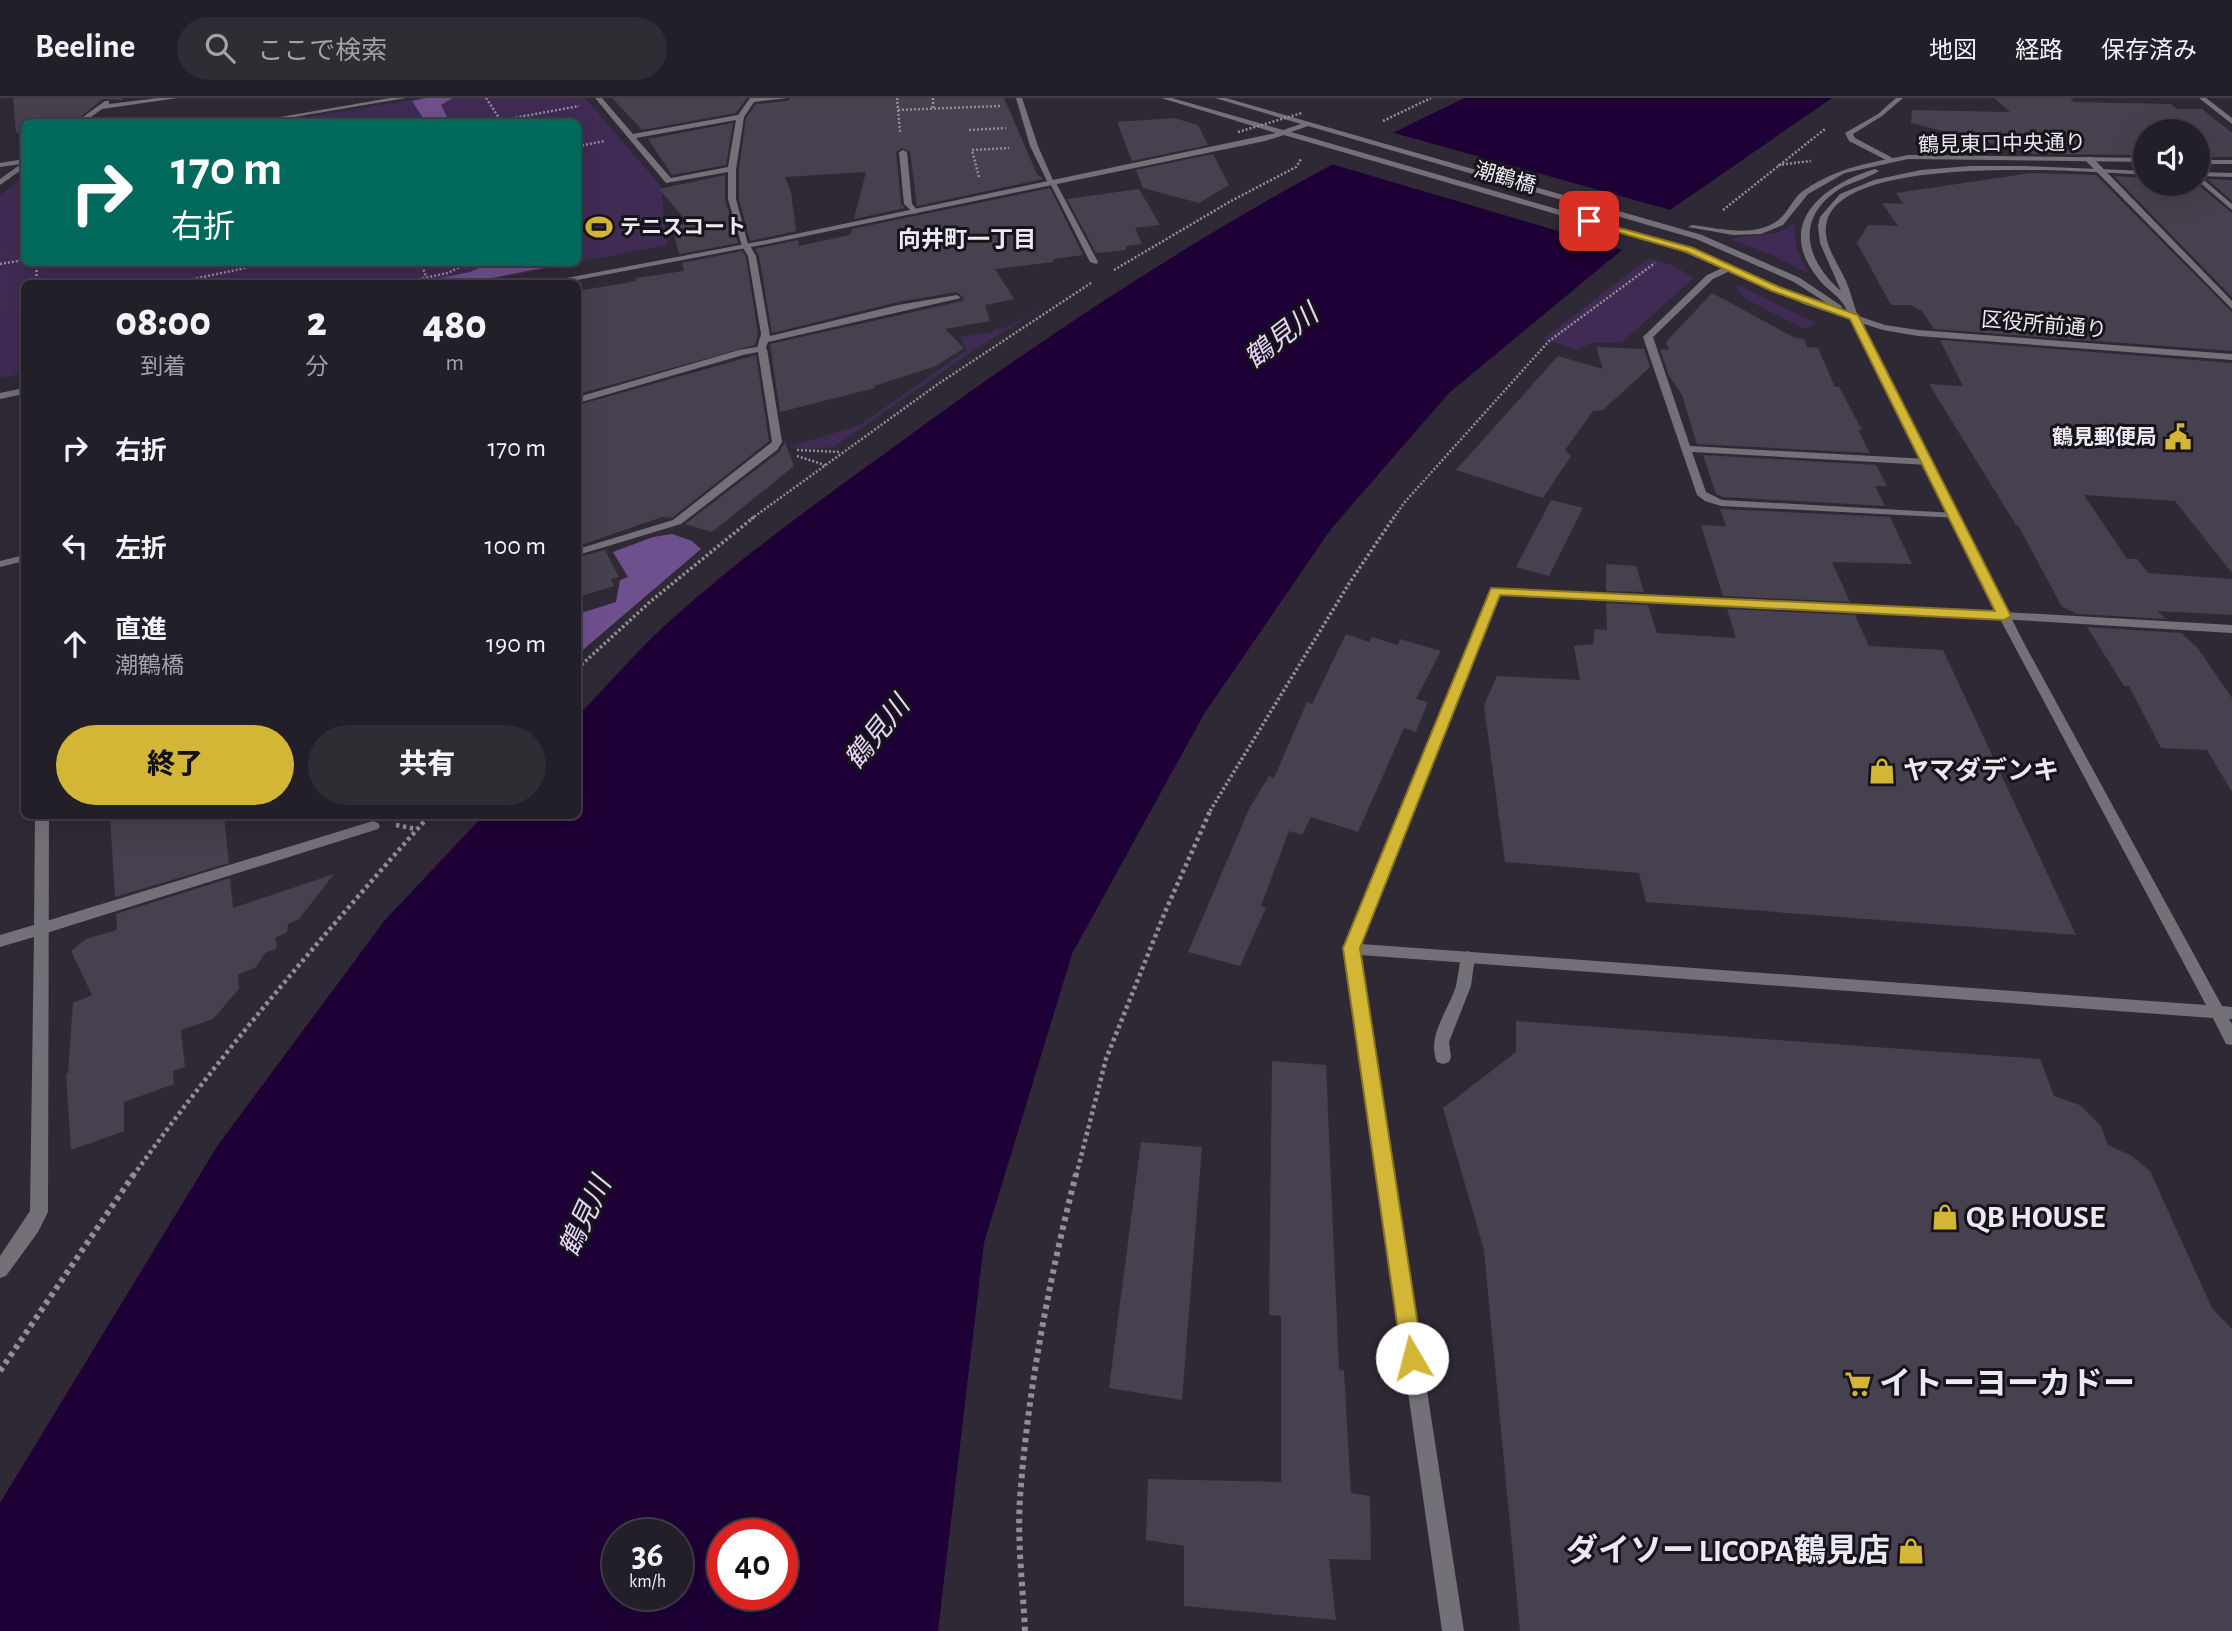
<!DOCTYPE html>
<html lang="ja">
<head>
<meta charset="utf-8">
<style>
	:root { --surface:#231f28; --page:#2f2c34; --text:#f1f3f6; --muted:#a3a2a8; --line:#403d45; --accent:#d3b635 }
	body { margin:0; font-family:"Alegreya Sans","Noto Sans JP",sans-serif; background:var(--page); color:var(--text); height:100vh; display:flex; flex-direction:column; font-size:26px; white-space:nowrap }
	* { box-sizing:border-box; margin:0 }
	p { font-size:23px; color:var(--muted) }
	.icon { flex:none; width:38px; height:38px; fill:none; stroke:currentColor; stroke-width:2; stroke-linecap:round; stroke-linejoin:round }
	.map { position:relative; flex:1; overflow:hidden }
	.details { position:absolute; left:21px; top:182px; width:560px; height:539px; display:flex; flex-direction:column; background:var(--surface); border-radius:10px; box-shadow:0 7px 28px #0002,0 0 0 2px var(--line) }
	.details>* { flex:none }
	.hud { position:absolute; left:21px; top:21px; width:560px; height:147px; border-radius:10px; box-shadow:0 7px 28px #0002,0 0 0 2px var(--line); background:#00695c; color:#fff; overflow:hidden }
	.buttons { position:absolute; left:2133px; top:21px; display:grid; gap:14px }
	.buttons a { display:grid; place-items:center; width:77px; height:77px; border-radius:50%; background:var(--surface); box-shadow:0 7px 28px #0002,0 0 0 2px var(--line); font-size:35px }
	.speed { position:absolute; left:602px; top:1421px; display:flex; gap:14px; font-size:35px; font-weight:700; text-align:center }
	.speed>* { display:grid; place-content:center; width:91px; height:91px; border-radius:50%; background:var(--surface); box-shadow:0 7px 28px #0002,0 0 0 2px var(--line); line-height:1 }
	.speed small { font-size:18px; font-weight:400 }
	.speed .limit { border:10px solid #d22; background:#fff; color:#111 }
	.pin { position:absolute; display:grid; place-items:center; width:60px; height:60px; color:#fff; margin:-30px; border-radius:14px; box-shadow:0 4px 10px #0006 }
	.me { position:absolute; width:77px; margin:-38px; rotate:352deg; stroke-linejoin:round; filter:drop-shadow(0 0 5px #0008) }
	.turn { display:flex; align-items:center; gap:24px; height:147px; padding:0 35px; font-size:32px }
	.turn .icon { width:91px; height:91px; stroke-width:2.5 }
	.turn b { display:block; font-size:49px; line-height:60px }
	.eta { display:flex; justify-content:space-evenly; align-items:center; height:119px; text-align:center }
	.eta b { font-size:42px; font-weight:800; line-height:49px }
	.primary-button { display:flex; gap:14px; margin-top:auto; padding:14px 35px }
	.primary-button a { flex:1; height:80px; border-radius:42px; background:var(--accent); color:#111; font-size:28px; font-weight:800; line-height:80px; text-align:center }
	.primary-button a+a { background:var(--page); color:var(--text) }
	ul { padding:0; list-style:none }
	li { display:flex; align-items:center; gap:21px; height:98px; padding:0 35px }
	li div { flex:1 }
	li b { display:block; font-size:26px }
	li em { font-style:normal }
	header { display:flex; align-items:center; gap:42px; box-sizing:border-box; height:98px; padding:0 35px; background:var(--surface); border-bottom:2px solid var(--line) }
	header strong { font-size:33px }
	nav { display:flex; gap:38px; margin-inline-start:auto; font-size:24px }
	.search { width:490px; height:63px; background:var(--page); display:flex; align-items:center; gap:18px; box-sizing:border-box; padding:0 24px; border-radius:38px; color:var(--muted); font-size:26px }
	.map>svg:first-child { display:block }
	.green { fill:#3f2b53 }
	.forest { fill:#6f508e }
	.water { fill:#1f0036; fill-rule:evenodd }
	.pier { fill:#2f2936 }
	.building { fill:#47404e }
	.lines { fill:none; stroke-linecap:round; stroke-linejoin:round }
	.path-far3 { stroke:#928d98; stroke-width:2.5; stroke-dasharray:2 2; stroke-linecap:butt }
	.path-far2 { stroke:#928d98; stroke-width:3.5; stroke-dasharray:2.5 2.5; stroke-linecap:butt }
	.path-far1 { stroke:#928d98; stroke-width:4.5; stroke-dasharray:3.5 3.5; stroke-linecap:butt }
	.path { stroke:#928d98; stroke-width:6; stroke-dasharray:4.5 4.5; stroke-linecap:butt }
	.service { fill:#747077; fill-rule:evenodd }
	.minor { fill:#747077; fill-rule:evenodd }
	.tertiary { fill:#747077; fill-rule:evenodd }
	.path-bridge { stroke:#928d98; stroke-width:2.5; stroke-dasharray:2 2; stroke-linecap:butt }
	.route { fill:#d3b635; stroke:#897622; stroke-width:2 }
	.labels { text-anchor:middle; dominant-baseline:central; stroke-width:6; stroke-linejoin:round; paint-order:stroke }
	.far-street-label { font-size:21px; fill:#ede9f2; stroke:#161319 }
	.far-poi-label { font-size:21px; font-weight:bold; fill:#ede9f2; stroke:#161319; text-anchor:start }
	.far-neighbourhood-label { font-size:23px; font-weight:bold; fill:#ede9f2; stroke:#161319 }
	.poi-label { font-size:26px; font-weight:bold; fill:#ede9f2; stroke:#161319; text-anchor:start }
	.water-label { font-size:28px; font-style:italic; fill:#e3d3f7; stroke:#161319 }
	.near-poi-label { font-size:32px; font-weight:bold; fill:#ede9f2; stroke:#161319; text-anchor:start }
</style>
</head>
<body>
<header>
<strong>Beeline</strong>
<div class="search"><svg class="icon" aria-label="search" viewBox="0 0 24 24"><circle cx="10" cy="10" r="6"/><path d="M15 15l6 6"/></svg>ここで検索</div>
<nav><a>地図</a><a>経路</a><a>保存済み</a></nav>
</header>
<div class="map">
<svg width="2232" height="1533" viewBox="0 0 2232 1533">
	<rect width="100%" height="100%" fill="#2f2936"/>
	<path class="green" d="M422,0h163l76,88 6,59 -194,38 -449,1v89l-24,5v-182l24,-19v85h554v-140h-302z
		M1794,124l2,26 12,25 -40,-20 -37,-13c20,-9 45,1 63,-18z
		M1649,160l25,8 20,12 -73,65 -29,-1 -13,8 -36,-11z
		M1738,187l78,38 -12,6 -60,-31 -8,-12z
		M1050,205l-76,47 -140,97 -28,2 -17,-2 71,-22 107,-75 -7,-13 33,-5v-2l14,-3z"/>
	<path class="forest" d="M427,0h26l-12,7 6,12 -8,2 1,3h-14l-14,-21z
		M490,165h15l2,3 18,-3h26l2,3 -87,17h-34l-2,-3 40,-8z
		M672,436l20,7 9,8 -123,105v-40l38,-12 4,-22 8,-3 -15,-25 40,-15z"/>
	<path class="water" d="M1465,0h367l-162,112 -221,183 -118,136 -127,185 -132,240 -88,289 -46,388h-938v-128l218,-358 167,-225 98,-104h95v-100c31,-32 61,-68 95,-98 79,-71 169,-133 255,-196 170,-123 347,-236 537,-324zM618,1437h59v59h-59zM723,1437h59v59h-59z"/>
	<path class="pier" d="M1387,33l287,80 -48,40 -298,-88z"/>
	<path class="building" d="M13,0h109v2l-19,-1 -29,23h-50v10l-8,1z
		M612,0h135l-11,15 -94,17z
		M791,0h213l33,76 6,5 -126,27 -7,-54 -8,-4 -6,4 5,52 4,4 -51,11 12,-47 -81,5 6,15 5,39 -46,10 -11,-42v-30l7,-51 10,-14 32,-3z
		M1994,0h76l4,4 97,2 6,5h25l30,24v24h-34v-26h-52v24l-112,-1 -123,-31 1,-13 98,2z
		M1174,20l24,7 10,20 -76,16 -15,-39z
		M733,25l-7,42 -54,10 -24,-36z
		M1213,56l16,31 -30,18 -56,-15 -7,-18z
		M2031,75l65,2 136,137v39l-298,-22 -12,-18 -11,-6h-20l-34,-62 11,-18 30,1 -16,-23 21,1 -7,-11z
		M725,77v25l13,43 -59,11 -7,-27 16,-4 -29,-34z
		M2114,78l32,2v6h51l35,29v84z
		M2207,81l25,1v21z
		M1050,90l33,67 -30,4v3l-58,7 19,30 -29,6 5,16 -45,8 19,19 -28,18 -62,20 1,2 -95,24 -10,-68 192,-43 2,-3 -7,-6 -59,10 -126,31 -13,-77 -4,-7 43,-9 1,6 51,-11 2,-6z
		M1139,91l21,36 -25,3 7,16 -16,2v4l-30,3 -29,-54z
		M742,153l4,6 12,77 -3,11 -177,49v-103l58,-10v-3l48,-7 -2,-8z
		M1712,195l83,45 9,1 3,8 11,1 17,39h4l23,43h-4l12,23 -173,-9 -15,-49 -13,-19 -9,-27 9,1 -3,-8z
		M1940,242l292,23v210l-57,-72 -91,-6 43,64h10l11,14 84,6v36l-75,-4 9,8 -88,-5 -16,-7 -44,-82h-2l-87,-141 34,2z
		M1596,249l48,2 6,18 -47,43 -10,1 -28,39 6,6 -28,42 -87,-28 102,-114 45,13z
		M756,257l13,86 -97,77 -10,-1 -84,29v-141z
		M785,344l9,24 -82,66 -27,-8 94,-72z
		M1703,357l173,10 11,21h-12l10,20 -162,-9 -7,-3z
		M1551,402l32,8 -34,68 -33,-9z
		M1720,411l170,8 22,47 -80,-2 18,40 -127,-6 -22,-71 25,1z
		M605,452l14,27 -8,2 3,7 -36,11v-40z
		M1606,466l30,2 8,26 -38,-1z
		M1606,505l42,2 9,28 79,5 -9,-29 128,6 14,31 74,4 133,285 -430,-33 -7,-29 -134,-11 -21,-157 13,-29 83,4 -6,-34 19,-2 2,-15 12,1z
		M2087,529l94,6 16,14 35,51v94l-25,-42 -46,-2 -32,-62h-5z
		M1346,536l23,8 3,-5 26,8 2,-6 41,12 -25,48 12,3 -12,30 -12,-4 -46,104 -47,-15 -9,18 -13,-4 -28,75 5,2 -26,58 -52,-14 61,-143 20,-33 5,2 33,-76 5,2z
		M110,718h114l5,47 -114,34z
		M334,776l-35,45 -11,5 -1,8 -12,6 2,10 -12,5 -9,14 -18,8 1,14 -26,30 -32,11 4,37 -12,4 1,13 -50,18v29l-53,19 -5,-76 2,-1 5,-70 19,-8 -21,-44 15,-12 31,-9 -1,-16 114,-36 3,30z
		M1516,923l524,38 14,37 26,9 21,21 7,19 24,11 18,15 62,137 20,21v302h-712l-36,-381 -41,-142 73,-56z
		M1272,963l54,4 13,305 5,1 7,122 19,3 1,64 -42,-1 7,61 -152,-14v-60l-38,-6 2,-61 133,3v-166l-12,-1z
		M1141,1044l61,5 -20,253 -73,-12z"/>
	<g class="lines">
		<path class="path-far3" d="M486,0l15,23
			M897,0l3,34
			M933,0v11
			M898,12l102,-4
			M1383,23l48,-23
			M492,24l87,-16
			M969,32l37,-2
			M578,48l27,-5
			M1778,67l33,-4
			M979,79l-7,-27 37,-2
			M1723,112l102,-81
			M421,164l5,15
			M0,166l24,-4
			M1114,172l117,-69 65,-34 5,-8
			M36,186l1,-22
			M111,186l1,-3
			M169,186l72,-15 20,-7
			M395,186l53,-11 21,-11
			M797,352l43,2
			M797,358l28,9
			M751,421l187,-135 153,-101
			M1393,421l11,-16 145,-162 106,-78"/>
		<path class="path-far2" d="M578,570l73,-67 103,-84
			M1210,713l140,-229 44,-65"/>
		<path class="path-far1" d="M396,727l20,4
			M133,1078c90,-126 193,-244 296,-360
			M1076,1078l30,-117 59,-147 46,-103"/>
		<path class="path" d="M0,1273l134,-197
			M1025,1533c-2,-44 -8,-89 -5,-133 8,-110 29,-217 56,-324"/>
		<path class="service" d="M903,52l4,2 5,52 7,8 -4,2 -11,-10 -5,-52z
			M1049,83l7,2 42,79 -1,2 -7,-2z
			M743,146h6l7,12 14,80 128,-31 59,-10 4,3 -193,44 -3,8 -3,1 -5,-3 4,-14 -13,-78 -6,-10z
			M373,723l5,2 2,3 -2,3 -338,106 -5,-2 -2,-4 2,-4 5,-2z
			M1468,853l5,2 2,4 -4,29 -22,56 2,15 -2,5 -6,2 -6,-2c-11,-26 12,-52 19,-76 2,-10 3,-20 5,-29l2,-4z"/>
		<path class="minor" d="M158,0h20l-76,11 -18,13h-8l29,-21h4v3z
			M390,0h16l-141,24h-14z
			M595,0h7l31,36 105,-19 12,-17h38l-34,4 -10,15 -8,52v30l13,49 -7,-2 -14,-47v-27l-62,11zM736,22l-8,47 -57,11 -35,-40z
			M1016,0h6l16,48 17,39 -7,-2 -18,-37z
			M1896,0h7l-21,18 -29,18 2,4 36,19 1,2 -4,2 -39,-20 -4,-8 33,-19z
			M2199,0h7l26,20v6z
			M2086,59h6l140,144v8l-146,-148z
			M24,61v9l-24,17v-6l21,-15 -21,3v-4z
			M2198,77l34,29v6l-34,-29z
			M1729,167l4,3 -1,2 -19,9 -60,58 37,109 238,13 5,3 -5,3 -236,-13 14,40 16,8 233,13 4,1v4l-238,-12 -16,-5 -8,-6 -54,-158 64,-62z
			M762,248l5,3 15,93 -5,8 -96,74 -103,31v-6l95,-29 99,-78 -14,-90 -15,3 -165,48v-6l161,-47z
			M2004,514l228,13v8l-232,-14 -2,-3z
			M35,718h14l-1,396 -10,20 -32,44 -6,2v-22l30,-45 4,-274 -34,10v-12l34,-10z"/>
		<path class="tertiary" d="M1161,0h11l111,32 18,-6 -86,-26h11l476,137 98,43 43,29 -6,2 11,4c-6,-17 -21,-22 -31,-36 -43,-55 8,-93 58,-108l4,2c-11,7 -24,10 -36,16 -48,28 -40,71 -2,104l-21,-48 -2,-17 2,-9 20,-23 34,-14 47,-10 50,-4h53l122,5v4c-58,-3 -300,-23 -319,46 -6,21 11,42 19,60 5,11 7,23 12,35l27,9 33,5 314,24v6l-314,-24 -35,-6 -22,-7 164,322 197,361 10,1v12h-3l3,5v21l-6,-1 -13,-26 -853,-63 104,676h-22l-97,-682 145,-358 6,-3 501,24 -146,-293 -45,-14 -127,-55 -395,-115 -19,6 -498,103 -211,40h-21l232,-44 509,-107zM1308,28l388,113 98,43 42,27 -24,-8 -127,-55 -394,-114zM1500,497l500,24 206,386 -845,-61z
			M1908,57l238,3v4l-238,-3 -63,14 -37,21 -25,31 -22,9 -28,1 -45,-8 4,-2c26,3 62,13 85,-4 12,-8 16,-25 29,-32 33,-22 64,-26 102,-34z
			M2198,62h34v4h-34z
			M2198,74l34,1v4l-34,-1z
			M24,290v6l-24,5v-6z
			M24,457v6l-24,6v-6z"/>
		<path class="path-bridge" d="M1238,34l64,-19"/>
	</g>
	<path class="route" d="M1586,121l107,29 86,39 79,28 153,301 -7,4 -504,-25 -140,353 63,410 -3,7 -8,3 -7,-3 -3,-7 -59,-410 148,-360 504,23 -145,-292 -78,-28 -85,-39 -101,-29z"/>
	<defs>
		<g id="stadium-bare" transform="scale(2.1)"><path d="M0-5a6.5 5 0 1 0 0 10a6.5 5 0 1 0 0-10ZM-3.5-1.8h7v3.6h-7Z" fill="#d3b635" stroke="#161319" stroke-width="2.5" paint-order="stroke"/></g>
		<g id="civic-bare" transform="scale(2.1)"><path d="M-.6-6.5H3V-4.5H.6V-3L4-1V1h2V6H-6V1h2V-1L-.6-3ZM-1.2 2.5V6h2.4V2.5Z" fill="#d3b635" stroke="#161319" stroke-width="2.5" paint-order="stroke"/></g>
		<g id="shop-bare" transform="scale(2.1)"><path d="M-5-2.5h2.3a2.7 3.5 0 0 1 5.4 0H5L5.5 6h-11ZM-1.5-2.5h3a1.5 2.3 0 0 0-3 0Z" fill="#d3b635" stroke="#161319" stroke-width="2.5" paint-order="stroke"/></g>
		<g id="supermarket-bare" transform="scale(2.1)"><path d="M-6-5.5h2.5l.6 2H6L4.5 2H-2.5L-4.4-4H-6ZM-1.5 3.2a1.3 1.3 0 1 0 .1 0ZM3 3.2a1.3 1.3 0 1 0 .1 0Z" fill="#d3b635" stroke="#161319" stroke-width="2.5" paint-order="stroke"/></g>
	</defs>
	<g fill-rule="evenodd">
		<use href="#stadium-bare" x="599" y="129"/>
		<use href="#civic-bare" x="2178" y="339"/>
		<use href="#shop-bare" x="1882" y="673"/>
		<use href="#shop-bare" x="1945" y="1119"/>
		<use href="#supermarket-bare" x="1858" y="1286"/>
		<use href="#shop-bare" x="1911" y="1453"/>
	</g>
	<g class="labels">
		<g class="far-street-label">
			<text transform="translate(2002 46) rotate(-1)">鶴見東口中央通り</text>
			<text transform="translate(1505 80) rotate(16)">潮鶴橋</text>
			<text transform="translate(2044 227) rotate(5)">区役所前通り</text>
		</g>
		<g class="far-poi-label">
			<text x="620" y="129">テニスコート</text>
			<text x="2157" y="339" text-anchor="end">鶴見郵便局</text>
		</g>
		<g class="far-neighbourhood-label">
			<text x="967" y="142">向井町一丁目</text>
		</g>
		<g class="poi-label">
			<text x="1903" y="673">ヤマダデンキ</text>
		</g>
		<g class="water-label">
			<text transform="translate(1282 239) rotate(-38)">鶴見川</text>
			<text transform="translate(878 635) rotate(-51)">鶴見川</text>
			<text transform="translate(586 1119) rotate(-65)">鶴見川</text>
		</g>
		<g class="near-poi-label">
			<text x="1966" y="1119">QB HOUSE</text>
			<text x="1879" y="1286">イトーヨーカドー</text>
			<text x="1890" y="1453" text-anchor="end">ダイソー LICOPA鶴見店</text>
		</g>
	</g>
</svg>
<div class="buttons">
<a><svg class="icon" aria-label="sound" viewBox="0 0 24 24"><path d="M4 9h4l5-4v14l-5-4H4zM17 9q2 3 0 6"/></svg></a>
</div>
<div class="speed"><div>36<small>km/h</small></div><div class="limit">40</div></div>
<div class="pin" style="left:1589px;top:123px;background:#d93025"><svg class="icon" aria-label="arrive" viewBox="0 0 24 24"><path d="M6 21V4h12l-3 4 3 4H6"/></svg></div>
<svg class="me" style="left:1412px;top:1260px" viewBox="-20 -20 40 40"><circle r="19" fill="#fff"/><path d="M0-13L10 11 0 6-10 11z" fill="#d3b635"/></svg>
<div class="hud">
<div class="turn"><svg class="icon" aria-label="right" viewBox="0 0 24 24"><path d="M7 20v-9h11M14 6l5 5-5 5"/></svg><div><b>170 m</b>右折</div></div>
</div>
<section class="details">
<div class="eta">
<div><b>08:00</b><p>到着</p></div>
<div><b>2</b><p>分</p></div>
<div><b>480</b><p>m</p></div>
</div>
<ul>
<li><svg class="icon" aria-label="right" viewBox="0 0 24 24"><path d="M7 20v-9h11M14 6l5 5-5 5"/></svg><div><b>右折</b></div><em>170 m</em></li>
<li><svg class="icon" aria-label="left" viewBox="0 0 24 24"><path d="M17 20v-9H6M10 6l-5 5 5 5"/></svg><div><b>左折</b></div><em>100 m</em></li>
<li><svg class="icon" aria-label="ahead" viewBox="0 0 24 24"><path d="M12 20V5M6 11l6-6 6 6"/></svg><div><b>直進</b><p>潮鶴橋</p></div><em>190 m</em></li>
</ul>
<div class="primary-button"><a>終了</a><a>共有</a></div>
</section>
</div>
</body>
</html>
